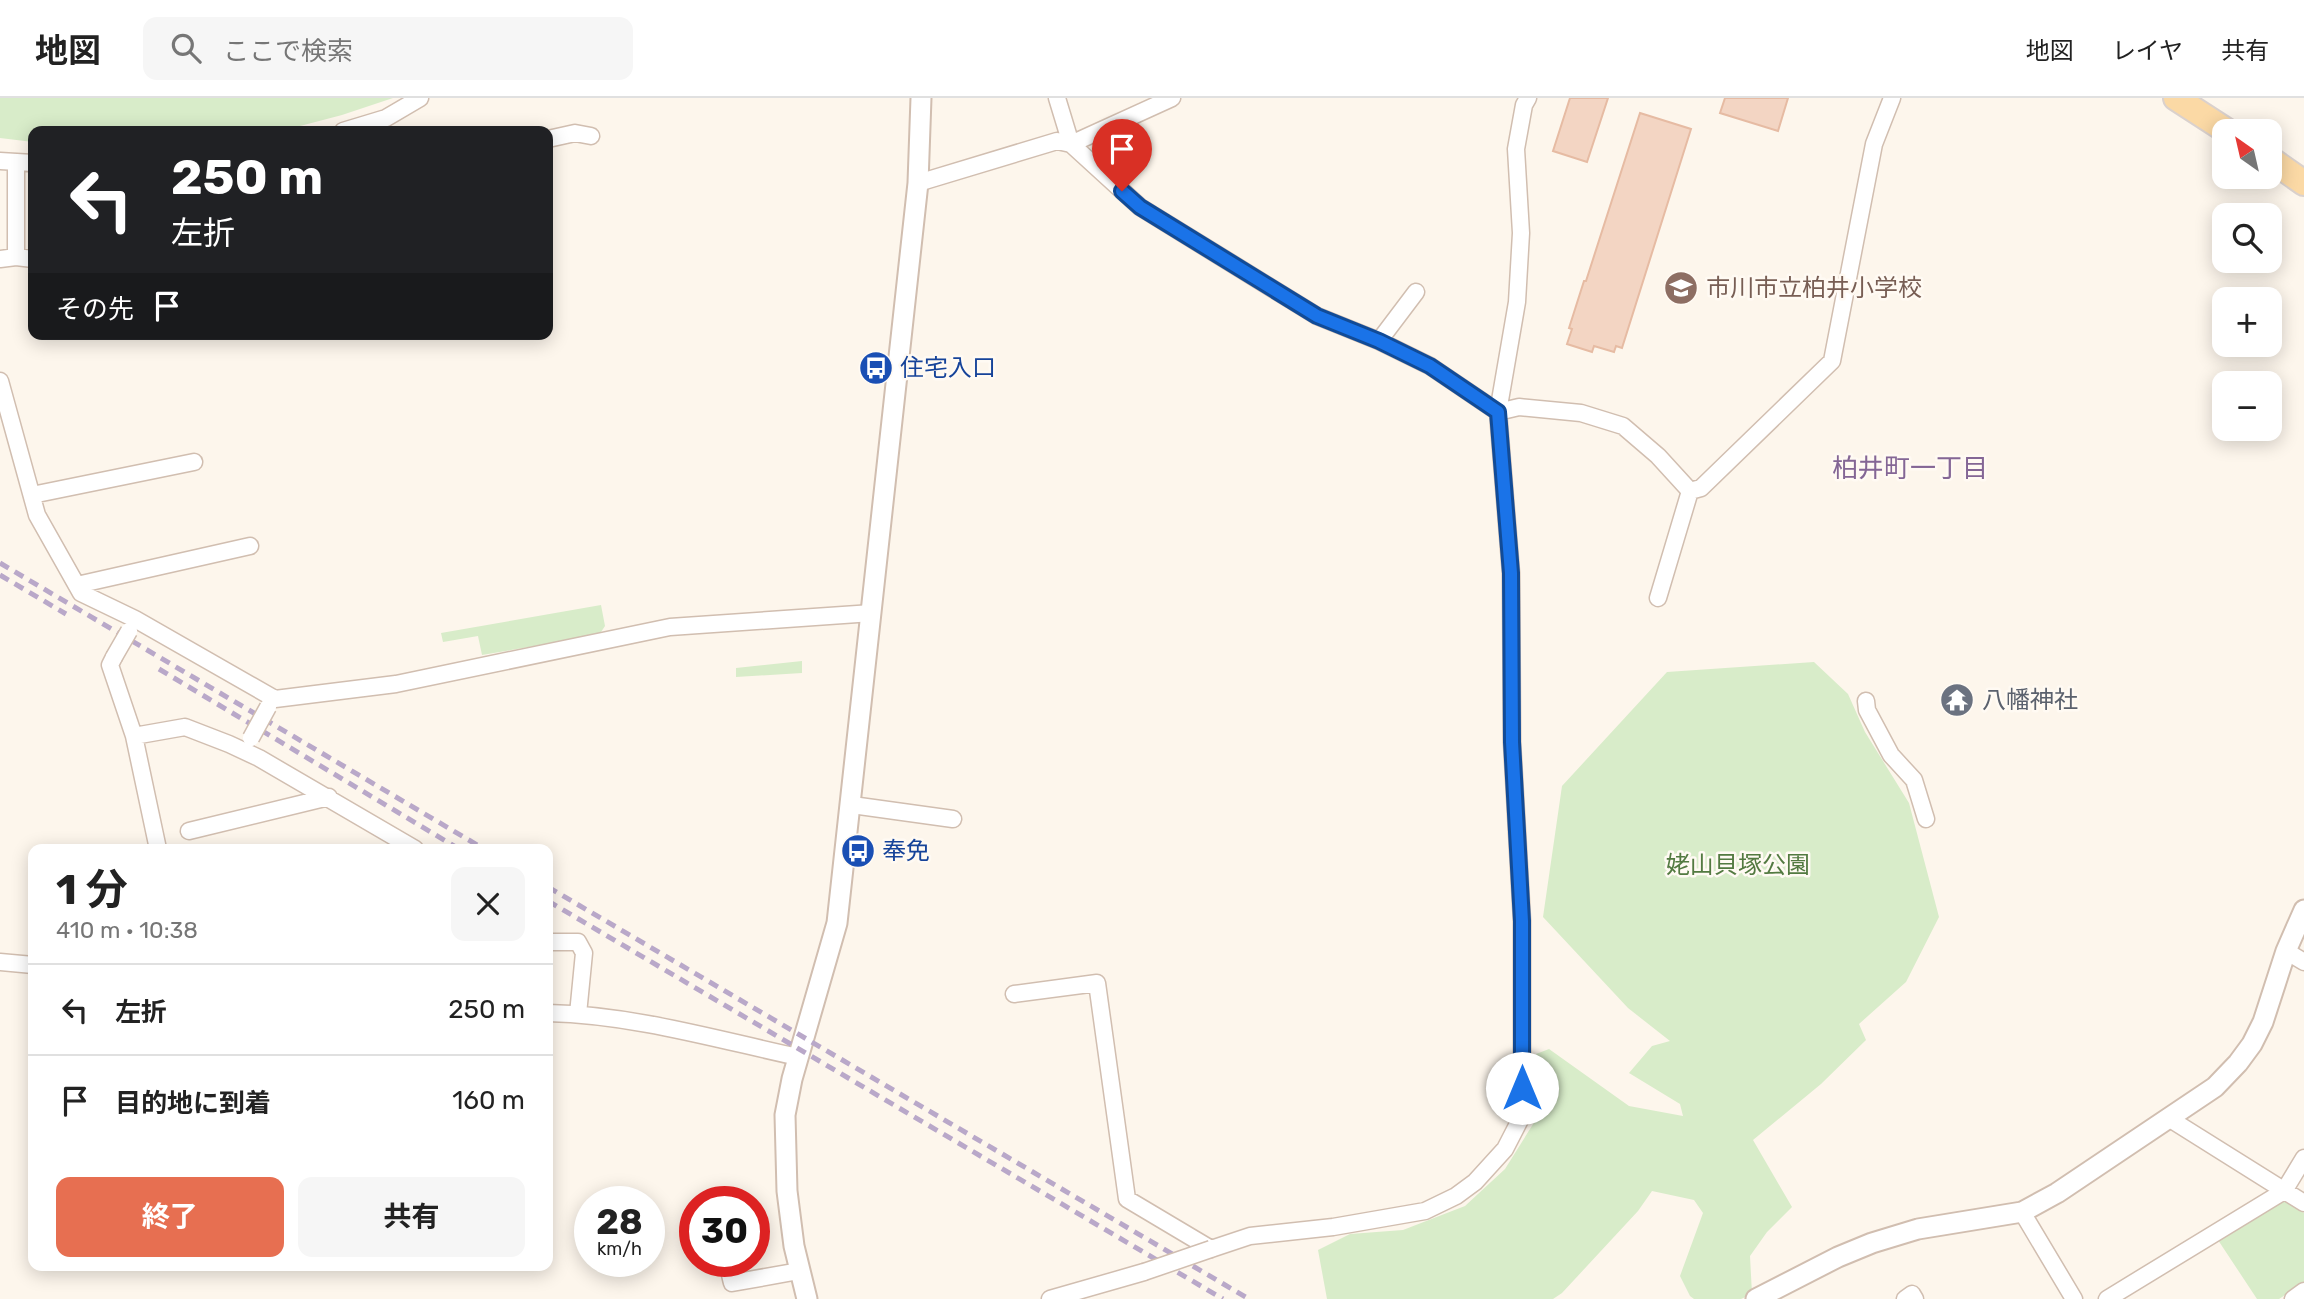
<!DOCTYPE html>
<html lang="ja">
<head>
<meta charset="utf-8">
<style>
	:root { --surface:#fff; --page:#f6f6f6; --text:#222; --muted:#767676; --line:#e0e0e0; --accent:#e76f51 }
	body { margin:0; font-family:Rubik,"Noto Sans JP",sans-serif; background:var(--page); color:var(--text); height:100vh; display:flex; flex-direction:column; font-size:26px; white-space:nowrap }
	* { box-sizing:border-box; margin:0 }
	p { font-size:23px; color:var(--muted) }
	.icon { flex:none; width:38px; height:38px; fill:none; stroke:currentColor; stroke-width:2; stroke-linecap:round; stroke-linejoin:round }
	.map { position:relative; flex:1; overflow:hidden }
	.sheet { position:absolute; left:28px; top:746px; width:525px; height:427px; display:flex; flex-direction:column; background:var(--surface); border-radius:14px; box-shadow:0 4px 18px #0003 }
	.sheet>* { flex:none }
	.guide { position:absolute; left:28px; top:28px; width:525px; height:214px; border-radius:14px; box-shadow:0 4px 18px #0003; background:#202124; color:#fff; overflow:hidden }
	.needle { width:46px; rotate:326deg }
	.controls { position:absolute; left:2212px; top:21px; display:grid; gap:14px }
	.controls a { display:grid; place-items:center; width:70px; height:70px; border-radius:14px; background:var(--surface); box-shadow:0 4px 18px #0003; font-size:35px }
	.speed { position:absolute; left:574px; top:1088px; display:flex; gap:14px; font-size:35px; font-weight:700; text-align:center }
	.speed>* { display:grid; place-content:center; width:91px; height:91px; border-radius:50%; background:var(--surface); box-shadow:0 4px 18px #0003; line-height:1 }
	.speed small { font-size:18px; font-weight:400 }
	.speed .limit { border:10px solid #d22; background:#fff; color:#111 }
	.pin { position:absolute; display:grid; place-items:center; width:60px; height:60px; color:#fff; margin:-72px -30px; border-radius:50% 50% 50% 0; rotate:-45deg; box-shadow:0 0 7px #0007 }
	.pin .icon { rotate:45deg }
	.me { position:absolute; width:77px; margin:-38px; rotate:0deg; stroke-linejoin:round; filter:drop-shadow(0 0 5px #0008) }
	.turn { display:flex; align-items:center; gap:24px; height:147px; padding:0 28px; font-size:32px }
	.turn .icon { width:91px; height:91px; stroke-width:2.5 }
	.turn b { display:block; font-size:49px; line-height:60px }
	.then { display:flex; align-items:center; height:66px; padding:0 28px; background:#0003; gap:14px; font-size:26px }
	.round { display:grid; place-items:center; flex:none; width:74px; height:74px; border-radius:14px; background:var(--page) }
	.overview { display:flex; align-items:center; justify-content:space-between; height:119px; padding:0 28px }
	h1 { font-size:42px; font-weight:700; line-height:52px }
	.cta { display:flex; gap:14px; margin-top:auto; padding:14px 28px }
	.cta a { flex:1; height:80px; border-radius:14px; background:var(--accent); color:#fff; font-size:28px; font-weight:700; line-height:80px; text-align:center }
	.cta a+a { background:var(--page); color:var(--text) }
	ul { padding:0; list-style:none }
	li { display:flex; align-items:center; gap:21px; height:91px; padding:0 28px; border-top:2px solid var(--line) }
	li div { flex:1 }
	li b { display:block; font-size:26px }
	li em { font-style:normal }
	header { display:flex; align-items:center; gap:42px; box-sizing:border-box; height:98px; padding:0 35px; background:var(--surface); border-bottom:2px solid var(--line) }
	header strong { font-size:33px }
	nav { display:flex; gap:38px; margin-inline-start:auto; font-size:24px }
	.search { width:490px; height:63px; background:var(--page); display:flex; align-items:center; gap:18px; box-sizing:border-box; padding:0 24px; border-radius:14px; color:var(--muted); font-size:26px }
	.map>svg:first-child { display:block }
	.green { fill:#d8ecc9 }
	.building { fill:#f3d5c3; stroke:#e6bba3; stroke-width:2 }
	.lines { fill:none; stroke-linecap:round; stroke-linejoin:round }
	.minor-casing { stroke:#d1beb0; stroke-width:19 }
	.tertiary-casing { stroke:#d1beb0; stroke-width:23 }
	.primary-casing { stroke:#dad1cd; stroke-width:28 }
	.minor { stroke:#fff; stroke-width:16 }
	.tertiary { stroke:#fff; stroke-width:19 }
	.primary { stroke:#fbd9a5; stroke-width:24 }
	.rail { stroke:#b9a8c9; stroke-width:5; stroke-dasharray:10 7; stroke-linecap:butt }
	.minor-bridge-casing { stroke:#d1beb0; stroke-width:19; stroke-linecap:butt }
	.minor-bridge { stroke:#fff; stroke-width:16 }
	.route-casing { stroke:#114b97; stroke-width:18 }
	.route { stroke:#1a73e8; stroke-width:12 }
	.labels { text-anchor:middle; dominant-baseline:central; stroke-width:5; stroke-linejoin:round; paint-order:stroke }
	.education-label { font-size:24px; fill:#785e54; stroke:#fffaf3; text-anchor:start }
	.transit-label { font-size:24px; fill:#164399; stroke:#fffaf3; text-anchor:start }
	.worship-label { font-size:24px; fill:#5b616d; stroke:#fffaf3; text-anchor:start }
	.park-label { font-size:24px; fill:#537a41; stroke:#fffaf3 }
	.neighbourhood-label { font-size:26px; fill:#846695; stroke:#fffaf3 }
</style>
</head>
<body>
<header>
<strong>地図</strong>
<div class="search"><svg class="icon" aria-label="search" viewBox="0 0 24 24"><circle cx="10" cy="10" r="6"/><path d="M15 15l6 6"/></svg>ここで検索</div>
<nav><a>地図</a><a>レイヤ</a><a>共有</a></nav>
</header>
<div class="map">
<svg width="2304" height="1201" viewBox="0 0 2304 1201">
	<rect width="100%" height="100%" fill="#fdf6ec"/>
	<path class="green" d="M0,0h393l-51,17 -61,16h-248v11l-33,-4z
		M601,507l4,21 -6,9 -117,20 -4,-19 -35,6 -2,-9z
		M802,563v12l-66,4v-9z
		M1814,564l34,32 17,38 44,71 30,114 -33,65 -47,42 7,16 -45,44 -68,56 39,67 -25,25 -17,24 2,38 -11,5h-47l-4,-3 -10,-20 23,-63 -9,-13 -42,-9 -14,20 -76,82 -9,6h-226l-9,-49 32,-16 53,-4 62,-24 40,-37 30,-48 1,-67 13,-5 80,57 54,10 -3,-12 -51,-31 23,-27 18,-5 -42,-33 -85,-91 19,-131 105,-114z
		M2284,1102l20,13v69l-25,17h-22l-39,-59z"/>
	<path class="building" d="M1570,0h38l-21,64 -34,-11z
		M1725,0h63l-10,33 -58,-18z
		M1640,15l51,16 -69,219 -6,-2 -2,6 -20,-6 -2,6 -25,-8 5,-15 -3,-1 15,-47h2z"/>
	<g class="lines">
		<g class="minor-casing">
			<path id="minor" d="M1057,0l14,46 101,-46
				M343,33l43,-13 34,-20
				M548,41l27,-6 16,3
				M0,63l33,2
				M918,85l139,-42 14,3 69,63 177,109 62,25 51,25 68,46 21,-5 62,6 42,13 35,30 32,35
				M16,159v-95
				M0,161l16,-2 17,2
				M1379,243l37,-49
				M0,283l37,134 44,78 54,26 140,80 121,-15 274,-57 202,-14
				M1690,393l11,-3 131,-127 42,-217 18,-46
				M32,397l162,-33
				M77,487l173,-39
				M1658,500l32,-107
				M114,559l-4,8 24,71
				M1866,603l1,9 24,45 23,25 12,39
				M852,707l101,14
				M189,733l140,-34
				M158,751l-24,-113 51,-9 44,17 30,14 156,91
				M548,844h30l6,11 -6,61
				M2286,853l18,11
				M0,864l33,3
				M1014,896l83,-11 30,216 84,50 39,-13 83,-9 92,-16 31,-15 19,-14 30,-33 17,-33v-195l-10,-179 -1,-169 -13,-161 19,-110 4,-69 -5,-84 8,-44 4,-7
				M548,915c85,2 167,26 250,44
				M2170,1021l134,84
				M2022,1114l52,87
				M727,1164l5,21 67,-12
				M1050,1201l94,-27
				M1905,1201l7,-5 3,5
				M2107,1201l177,-108 20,-33
				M2293,1201l11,-8"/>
		</g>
		<g class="tertiary-casing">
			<path id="tertiary" d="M807,1201l-13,-53 -7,-55 -2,-76 7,-36 45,-156 81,-740 3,-85
				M1756,1201l82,-42 34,-14 46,-14 104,-17 35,-19 158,-106 23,-24 14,-19 11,-22 23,-71 18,-41"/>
		</g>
		<g class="primary-casing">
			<path id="primary" d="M2176,0l51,33
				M2270,61l34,24"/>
		</g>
		<use href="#minor" class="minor"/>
		<use href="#tertiary" class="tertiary"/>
		<use href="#primary" class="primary"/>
		<path class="rail" d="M0,465l484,286
			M0,477l66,39
			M159,571l300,180
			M548,789l701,412
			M548,803l675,398"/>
		<g class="minor-bridge-casing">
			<path id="minor-bridge" d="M114,559l15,-26
				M251,640l17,-31
				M1144,1174l67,-23"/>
		</g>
		<use href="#minor-bridge" class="minor-bridge"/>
	</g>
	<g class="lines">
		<g class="route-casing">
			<path id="route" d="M1122,93l18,16 177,109 62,25 51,25 68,46 13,161 1,169 10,179v167"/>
		</g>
		<use href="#route" class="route"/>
	</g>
	<defs>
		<g id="school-disc" transform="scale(1.75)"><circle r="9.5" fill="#8d6e63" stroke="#fffaf3"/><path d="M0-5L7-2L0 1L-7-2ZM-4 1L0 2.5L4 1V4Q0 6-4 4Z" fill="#fff"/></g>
		<g id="bus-disc" transform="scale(1.75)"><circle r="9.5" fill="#1a4fb4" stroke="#fffaf3"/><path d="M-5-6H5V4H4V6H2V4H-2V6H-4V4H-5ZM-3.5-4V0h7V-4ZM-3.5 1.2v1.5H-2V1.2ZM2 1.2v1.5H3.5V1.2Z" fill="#fff"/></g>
		<g id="temple-disc" transform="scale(1.75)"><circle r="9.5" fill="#6b7280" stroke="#fffaf3"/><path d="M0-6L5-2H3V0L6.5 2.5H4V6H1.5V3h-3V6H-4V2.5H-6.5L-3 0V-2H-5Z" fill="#fff"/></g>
	</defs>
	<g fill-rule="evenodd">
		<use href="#school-disc" x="1681" y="190"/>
		<use href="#bus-disc" x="876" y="270"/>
		<use href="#temple-disc" x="1957" y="602"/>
		<use href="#bus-disc" x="858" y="753"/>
	</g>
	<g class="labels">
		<g class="education-label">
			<text x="1706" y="190">市川市立柏井小学校</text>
		</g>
		<g class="transit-label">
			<text x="900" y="270">住宅入口</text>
			<text x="882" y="753">奉免</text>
		</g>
		<g class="worship-label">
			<text x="1982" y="602">八幡神社</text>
		</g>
		<g class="park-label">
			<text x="1738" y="767">姥山貝塚公園</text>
		</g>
		<g class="neighbourhood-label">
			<text x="1910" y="370">柏井町一丁目</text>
		</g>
	</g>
</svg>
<div class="controls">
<a><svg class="needle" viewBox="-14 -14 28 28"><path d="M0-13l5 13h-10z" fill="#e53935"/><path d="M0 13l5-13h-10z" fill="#767676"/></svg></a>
<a><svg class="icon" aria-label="search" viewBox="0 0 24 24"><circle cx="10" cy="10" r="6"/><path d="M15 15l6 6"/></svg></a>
<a>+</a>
<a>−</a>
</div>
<div class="speed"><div>28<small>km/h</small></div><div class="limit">30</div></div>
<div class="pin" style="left:1122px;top:93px;background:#d93025"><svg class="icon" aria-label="arrive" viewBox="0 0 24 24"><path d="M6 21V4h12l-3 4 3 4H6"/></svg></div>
<svg class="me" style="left:1522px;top:990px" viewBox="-20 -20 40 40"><circle r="19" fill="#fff"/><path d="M0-13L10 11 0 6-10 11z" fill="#1a73e8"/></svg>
<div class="guide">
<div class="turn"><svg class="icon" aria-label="left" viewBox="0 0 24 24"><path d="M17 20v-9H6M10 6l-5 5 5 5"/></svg><div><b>250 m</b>左折</div></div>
<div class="then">その先<svg class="icon" aria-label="arrive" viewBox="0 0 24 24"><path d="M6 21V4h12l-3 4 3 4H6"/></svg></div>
</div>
<section class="sheet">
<div class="overview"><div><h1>1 分</h1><p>410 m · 10:38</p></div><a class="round"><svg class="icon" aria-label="close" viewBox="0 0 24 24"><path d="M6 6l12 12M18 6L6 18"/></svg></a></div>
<ul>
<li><svg class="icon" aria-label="left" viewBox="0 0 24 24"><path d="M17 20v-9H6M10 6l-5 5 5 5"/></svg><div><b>左折</b></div><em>250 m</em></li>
<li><svg class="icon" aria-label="arrive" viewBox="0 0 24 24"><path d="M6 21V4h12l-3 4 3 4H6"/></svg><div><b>目的地に到着</b></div><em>160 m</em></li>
</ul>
<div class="cta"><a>終了</a><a>共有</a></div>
</section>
</div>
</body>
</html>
